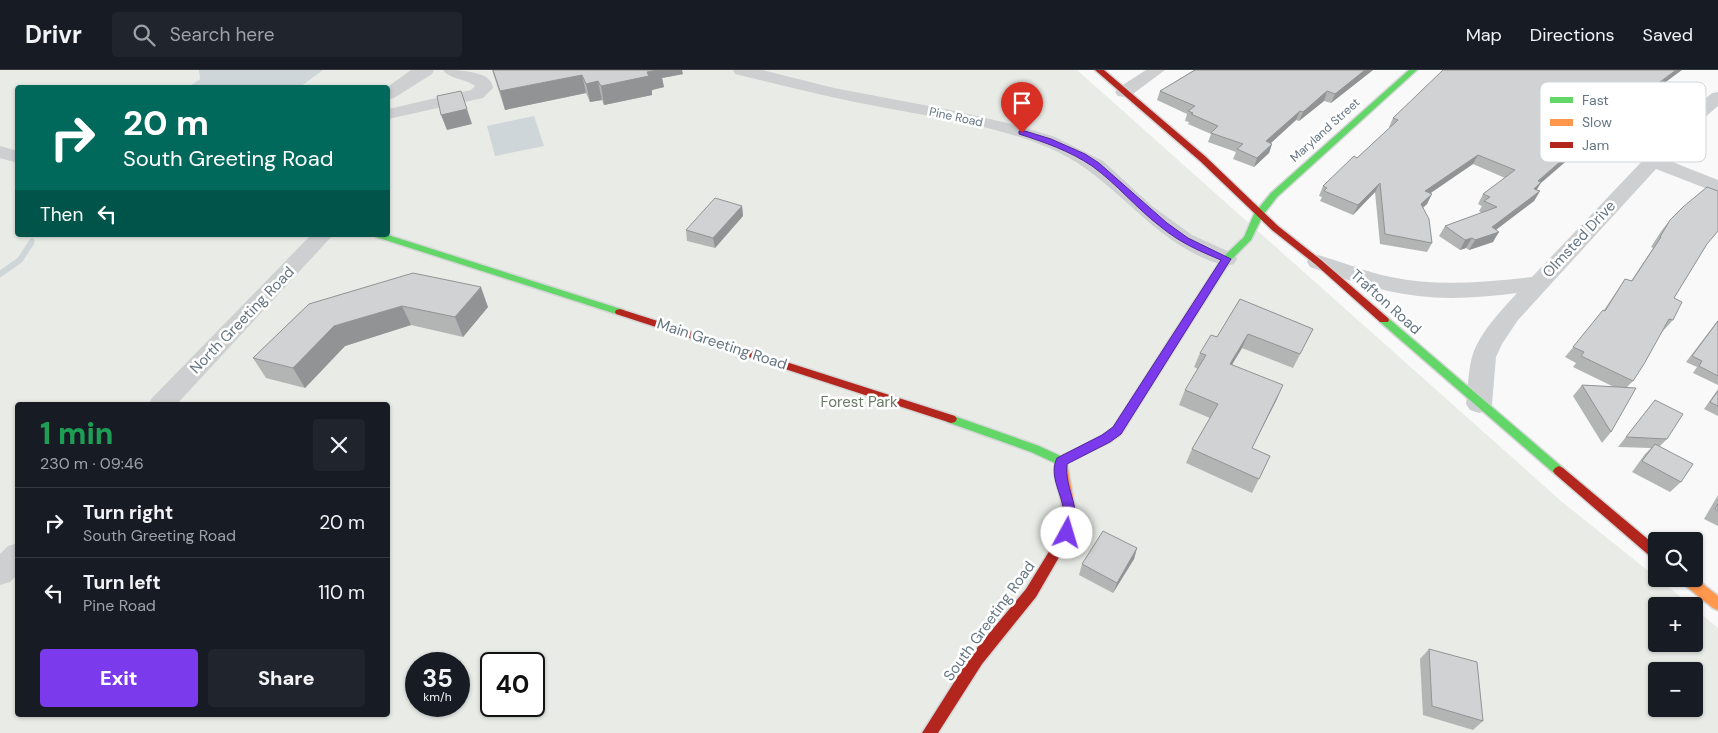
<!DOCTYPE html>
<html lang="en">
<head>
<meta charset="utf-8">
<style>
	:root { --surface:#171b24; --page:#20242c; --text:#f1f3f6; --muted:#9ea1a6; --line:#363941; --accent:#7c3aed }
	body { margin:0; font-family:"DM Sans",sans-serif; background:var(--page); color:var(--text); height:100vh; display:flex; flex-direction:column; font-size:19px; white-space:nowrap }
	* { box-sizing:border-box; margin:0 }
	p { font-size:16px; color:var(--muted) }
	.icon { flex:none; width:28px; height:28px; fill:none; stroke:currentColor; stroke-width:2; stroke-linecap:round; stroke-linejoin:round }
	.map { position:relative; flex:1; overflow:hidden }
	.sheet { position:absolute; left:15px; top:332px; width:375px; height:315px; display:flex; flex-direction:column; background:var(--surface); border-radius:5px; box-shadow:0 1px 4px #0004 }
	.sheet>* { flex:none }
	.banner { position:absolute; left:15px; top:15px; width:375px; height:152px; border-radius:5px; box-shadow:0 1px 4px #0004; background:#00695c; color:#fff; overflow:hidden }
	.fabs { position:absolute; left:1648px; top:462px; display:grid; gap:10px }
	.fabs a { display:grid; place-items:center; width:55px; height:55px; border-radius:5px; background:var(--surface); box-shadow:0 1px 4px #0004; font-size:25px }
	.speed { position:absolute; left:405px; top:582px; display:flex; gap:10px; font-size:25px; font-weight:700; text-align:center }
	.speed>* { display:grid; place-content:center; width:65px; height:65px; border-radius:50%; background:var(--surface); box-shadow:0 1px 4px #0004; line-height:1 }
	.speed small { font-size:12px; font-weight:400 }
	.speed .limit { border:2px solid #111; border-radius:8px; background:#fff; color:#111 }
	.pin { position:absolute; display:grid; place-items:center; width:42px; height:42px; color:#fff; margin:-51px -21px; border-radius:50% 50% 50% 0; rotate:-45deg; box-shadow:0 0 5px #0007 }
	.pin .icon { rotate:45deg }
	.me { position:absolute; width:55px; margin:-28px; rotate:6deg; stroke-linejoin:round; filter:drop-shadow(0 0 4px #0008) }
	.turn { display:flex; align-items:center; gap:18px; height:105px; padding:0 25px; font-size:22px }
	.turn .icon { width:65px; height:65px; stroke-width:2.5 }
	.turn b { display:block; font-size:35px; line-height:42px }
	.then { display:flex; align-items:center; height:48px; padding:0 25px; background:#0003; gap:10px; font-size:19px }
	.round { display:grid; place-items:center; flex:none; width:52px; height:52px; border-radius:5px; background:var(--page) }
	.overview { display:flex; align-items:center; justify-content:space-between; height:85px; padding:0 25px }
	h1 { font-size:30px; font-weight:800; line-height:38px; color:#1e9e55 }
	.primary-button { display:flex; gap:10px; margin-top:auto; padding:10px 25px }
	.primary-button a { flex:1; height:58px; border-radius:5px; background:var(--accent); color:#fff; font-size:20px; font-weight:800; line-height:58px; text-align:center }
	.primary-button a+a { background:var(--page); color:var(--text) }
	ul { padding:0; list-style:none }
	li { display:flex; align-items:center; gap:15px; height:70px; padding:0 25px; border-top:1px solid var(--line) }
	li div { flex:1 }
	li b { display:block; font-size:19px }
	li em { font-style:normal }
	header { display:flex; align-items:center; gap:30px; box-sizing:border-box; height:70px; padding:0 25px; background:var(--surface); border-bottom:1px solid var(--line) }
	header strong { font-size:24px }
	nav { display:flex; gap:28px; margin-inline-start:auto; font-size:18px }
	.search { width:350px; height:45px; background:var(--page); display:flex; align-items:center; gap:12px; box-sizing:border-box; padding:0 18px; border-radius:5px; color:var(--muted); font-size:19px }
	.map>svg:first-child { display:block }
	.green { fill:#e8ebe6; fill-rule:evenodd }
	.water { fill:#ced6d9 }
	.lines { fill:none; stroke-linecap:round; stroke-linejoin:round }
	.stream-far1 { stroke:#ced6d9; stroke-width:5 }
	.stream { stroke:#ced6d9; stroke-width:6 }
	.fast-casing { stroke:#d5d6d7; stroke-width:3 }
	.slow-casing { stroke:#d5d6d7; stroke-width:3 }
	.jam-casing { stroke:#d5d6d7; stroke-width:3 }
	.street { fill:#cecfd0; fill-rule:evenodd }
	.fast { fill:#63d668; fill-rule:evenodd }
	.slow { fill:#ff974d; fill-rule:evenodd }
	.jam { fill:#b3261e; fill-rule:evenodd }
	.wall { fill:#b3b5b5 }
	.shaded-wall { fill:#929394 }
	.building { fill:#d0d2d3; stroke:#929394 }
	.route { fill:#7c3aed; stroke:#51269a }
	.labels { text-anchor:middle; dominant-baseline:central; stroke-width:5; stroke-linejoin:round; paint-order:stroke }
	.far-street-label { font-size:12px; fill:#657683; stroke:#fff }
	.street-label { font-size:15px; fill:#657683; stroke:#fff }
	.park-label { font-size:15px; fill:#687a64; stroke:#fff }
	.key { fill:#fff; stroke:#d1d6da; stroke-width:1 }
	.key-label { font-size:14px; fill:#657683 }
</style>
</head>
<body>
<header>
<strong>Drivr</strong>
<div class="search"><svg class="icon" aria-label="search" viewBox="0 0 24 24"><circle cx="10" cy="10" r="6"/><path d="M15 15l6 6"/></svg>Search here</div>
<nav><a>Map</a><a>Directions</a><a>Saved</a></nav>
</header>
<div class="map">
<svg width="1718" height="663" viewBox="0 0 1718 663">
	<rect width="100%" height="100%" fill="#f9f9f9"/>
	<path class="green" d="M0,0h1077l484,431 131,105h-36v38h38v-36l24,20v105h-1718zM18,18h370v147h-370zM18,335h370v310h-370zM416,594h43v42h-43zM491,594h43v42h-43zM1656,601h38v38h-38z"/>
	<path class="water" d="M199,0h124l-23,17h-111l11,-8z
		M534,46l10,30 -49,10 -8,-30z"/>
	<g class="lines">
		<path class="stream-far1" d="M30,174l2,-3"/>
		<path class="stream" d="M0,204l20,-14 11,-17"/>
		<g class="fast-casing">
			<path id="fast" d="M1409,0h8l-140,127 -14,18 -12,25 -21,21 -27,43h-8l-1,-2 29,-45 21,-20 10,-23 17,-21z
				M374,165h14l236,75 1,2 -1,2h-8l-240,-77z
				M1384,247l4,1 175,150 2,3 -2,3h-8l-175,-152 -1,-2 1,-2z
				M951,345l88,31 26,12 2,3 -2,3h-8l-26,-12 -84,-30 -2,-3 2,-3z"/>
		</g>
		<g class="slow-casing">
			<path id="slow" d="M1199,229l5,3 -83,132 -11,8 -43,21 8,45 -1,16 -2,4 -4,1 -4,-1c-3,-6 -1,-13 -2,-20 -1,-15 -12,-36 -5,-50l45,-22 11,-8 82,-128z
				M1694,507l24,19v14l-5,-2 -31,-25 -2,-4h14z"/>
		</g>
		<g class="jam-casing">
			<path id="jam" d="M1095,0h9l102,87 72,69 43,34 67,58 1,2 -1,2h-8l-65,-58 -43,-34 -72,-69z
				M620,239l335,107 2,3 -2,3 -4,1 -335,-109 -1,-2 1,-2z
				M1559,396l4,2 93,78v12l-5,-1 -96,-83 -2,-3 2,-3z
				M1068,449l4,1 2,4 -1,9 -37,64 -54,67 -44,69h-16l50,-79 54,-65 35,-57 3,-12z"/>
		</g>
		<path class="street" d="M411,0h23l-2,4 -38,24 -6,1v-11h-2z
			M443,0c13,0 49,0 50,18l-10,10 -95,21v-10l83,-19 4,-4c-8,-7 -26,-7 -32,-16z
			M733,0h29l72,18 116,22 66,15 39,12 48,24 49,45 40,29 42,19 3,5 -3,5 -8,2c-71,-19 -106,-84 -168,-114 -52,-25 -115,-33 -172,-44 -51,-9 -101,-22 -151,-34z
			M1146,0h19l-35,26 -6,1 -6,-1 -3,-4 3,-4z
			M1718,22v14l-21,18 -32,35 53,21v13l-62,-24 -138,151 -16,24 -6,13 -4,47 -4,6 -9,3 -9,-3 -4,-6c2,-15 2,-32 6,-47 7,-24 29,-46 45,-64 -33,4 -66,7 -99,3 -37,-4 -73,-17 -108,-29l-3,-5 3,-5 8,-2c25,7 48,17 73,22 47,10 94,5 141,0l153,-161 27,-23z
			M0,76l18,5v12l-18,-5z
			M311,165h22l-157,170h-28l4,-7z
			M18,473v31l-8,8 -10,3v-31l8,-8z"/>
		<use href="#fast" class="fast"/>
		<use href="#slow" class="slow"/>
		<use href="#jam" class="jam"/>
	</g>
	<path class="wall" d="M492,0l191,4 -21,4 2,9 -12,3v5l-48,10 -2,-5 -12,2 -4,-9 -81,17z
		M1194,0h179l-42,33 -7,-2 -25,20 -3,-1 -25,23 1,1 -3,9 -15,14 -21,-8 3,-7 -28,-10 3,-8 -23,-10 1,-2 -4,-1 2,-7 -30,-14 3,-9z
		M1651,23l-2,3 -12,9 -4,5 -25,21 -2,-1 -28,21 -38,32 -3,7 3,1 -6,10 -38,29 -3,12 -24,8 -3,-2 -6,2 -21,-14 6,-10 37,-13 -3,-2 3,-5 -4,-2 5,-10 22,-16 -32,-14 -42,29 -4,11 -4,4 9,35 -5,9 -47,-8 -5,-52 -22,23 -33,-14 2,-4 -3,-1 4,-10 34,-28 33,-30 -1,-1 4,-9z
		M742,136l1,10 -28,32 -28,-7 -1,-11z
		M1670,150l37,24 -33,54 -1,22 -10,11v-1l-30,51 -6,6 -16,45 -9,11 -29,-47 9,-11 32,2 -41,-20 3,-4 -11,-6 39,-47 21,-31 6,2 22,-33 -2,-1 11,-17z
		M1240,229l73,30 -20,39 -51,-20 -10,16 45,35 -25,49 18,8 -18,37 -66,-30 6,-14 18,-31 -31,-13 6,-15 13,-21 -4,-2 6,-14 17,-16z
		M309,234l179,3 -25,30 -52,-12 -66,21 -40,42 -39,-10 -13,-20z
		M1718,250v65l-25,-12 4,-6 -11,-5z
		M1718,319v27l-14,-7z
		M1655,330l12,39 -7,7 21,36 -11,10 -38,-20 13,-18 6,-6 -33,-1z
		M1718,425v31l-14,-7z
		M1137,478l-3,11 -21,34 -34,-18 3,-11z
		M1429,579l54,72 -10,9 -50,-15 -3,-56z"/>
	<path class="shaded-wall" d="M657,0h25l1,4 -21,4 2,9 -12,3v5l-48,10 -3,-19 46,-14z
		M1365,0h8l-42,33 4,-9z
		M1676,0h6l-31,23 -2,3 -12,9 -4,5 -25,21 6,-10 23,-21z
		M582,5l4,18 -81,17 -5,-19z
		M598,11l4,19 -12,2 -4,-18z
		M461,21l11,33 -25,6 -6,-15z
		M1327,21l-3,10 -25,20 4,-9z
		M1300,41l-4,9 -34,31 4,-10z
		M1612,51l-6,9 -28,21 -37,32 -6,9 -1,-3 4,-8 46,-40z
		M1272,74l-3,9 -15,14 3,-9z
		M1478,85l-5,9 -53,36 5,-9z
		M1380,113l-5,9 -22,23 5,-10z
		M1540,121l-6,10 -45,34 10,-3 -6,10 -24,8 6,-10z
		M1432,124l-5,10 -12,10 6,-10z
		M742,136l1,10 -28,32 -2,-10z
		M1472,168l-6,10 -6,2 5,-10z
		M481,217l7,20 -25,30 -8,-20z
		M402,236l9,19 -66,21 -40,42 -12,-20 41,-42z
		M1248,264l-6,14 -18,30 6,-14z
		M1283,315l-6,14 -32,63 7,-14z
		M1137,478l-3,11 -21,34 4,-10z"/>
	<path class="building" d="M493,0h165l-11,2 2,4 -48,10 -3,-5 -12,3 -4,-9 -82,16z
		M1195,0h170l-30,24 -8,-3 -24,21 -3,-1 -34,30 6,3 -15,14 -20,-9 6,-5 -32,-11 7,-7 -27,-12 2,-1 -5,-2 7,-5 -35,-15z
		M1443,0h233l-23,17h2l-18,13 3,1 -26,20h-2l-28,20 -46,40 3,1 -7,7 6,2 -48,36 7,5 -24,8 -3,-2 -7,2 -20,-14 52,-19 -13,-6 6,-4 -7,-3 32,-24 -37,-15 -53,36 7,3 -11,10 8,15 3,24 -47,-9 -5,-51 -22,22 -34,-14 3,-3 -4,-2 31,-30 3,2 41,-38 -5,-2z
		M461,21l6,18 -26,6 -4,-19z
		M1707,117l11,4v40l-11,13 -33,54 8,4 -9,18 -4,-1 -25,45 -11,17 -52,-25 3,-4 -11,-5 30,-37 2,1 20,-32 7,2 29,-44h-1l10,-17 13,-13z
		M715,128l27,8 -29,32 -27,-8z
		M413,203l68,14 -26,30 -53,-11 -68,20 -41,42 -40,-10 56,-54z
		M1240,229l73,30 -13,25 -52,-20 -18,30 53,21 -31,63 18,8 -11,23 -67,-30 26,-45 -33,-14 21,-35 -6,-2 11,-18 6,2z
		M1718,251v55l-19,-10 3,-5 -10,-5z
		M1582,315l54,3 -25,44z
		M1718,321v15l-8,-4z
		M1655,330l28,14 -16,25 -41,-2z
		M1655,374l38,20 -12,18 -39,-21z
		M1718,434v7l-3,-2z
		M1103,461l34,17 -20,35 -35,-19z
		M1429,579l48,13 6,59 -51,-15z"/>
	<path class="route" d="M1019,61h6l26,8 34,15 14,9 68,60 21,15 43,21 -110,175 -11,8 -43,22c-3,25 17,48 5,72l-5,2 -5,-2c-3,-7 2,-15 2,-23 -1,-18 -16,-37 -7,-55l45,-23 11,-8 108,-167c-22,-9 -42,-18 -60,-33 -24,-18 -44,-43 -69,-61 -22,-15 -48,-24 -73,-32z"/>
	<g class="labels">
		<g class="far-street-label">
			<text transform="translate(956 47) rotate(12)">Pine Road</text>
			<text transform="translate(1325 60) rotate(-42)">Maryland Street</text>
		</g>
		<g class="street-label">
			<text transform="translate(1579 169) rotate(-47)">Olmsted Drive</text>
			<text transform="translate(1386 232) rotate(42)">Trafton Road</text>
			<text transform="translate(242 250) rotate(-46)">North Greeting Road</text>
			<text transform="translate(722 274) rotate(18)">Main Greeting Road</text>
			<text transform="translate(989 551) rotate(-54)">South Greeting Road</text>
		</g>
		<g class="park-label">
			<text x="859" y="332">Forest Park</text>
		</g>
	</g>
	<rect x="1540" y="12" width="166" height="80" rx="8" class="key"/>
	<rect x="1550" y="27" width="23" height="6" fill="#63d668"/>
	<rect x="1550" y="49" width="23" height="7" fill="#ff974d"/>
	<rect x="1550" y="72" width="23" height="6" fill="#b3261e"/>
	<g class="key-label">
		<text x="1582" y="35">Fast</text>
		<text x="1582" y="57">Slow</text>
		<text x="1582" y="80">Jam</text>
	</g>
</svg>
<div class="fabs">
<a><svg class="icon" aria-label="search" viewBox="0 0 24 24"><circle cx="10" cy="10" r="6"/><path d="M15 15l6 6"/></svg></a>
<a>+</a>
<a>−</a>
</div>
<div class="speed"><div>35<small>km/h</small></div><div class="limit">40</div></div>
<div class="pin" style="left:1022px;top:63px;background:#d93025"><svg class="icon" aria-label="arrive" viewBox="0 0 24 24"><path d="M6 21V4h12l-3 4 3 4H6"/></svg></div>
<svg class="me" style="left:1067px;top:463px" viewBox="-20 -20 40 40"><circle r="19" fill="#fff"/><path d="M0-13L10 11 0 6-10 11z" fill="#7c3aed"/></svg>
<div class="banner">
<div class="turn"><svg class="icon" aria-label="right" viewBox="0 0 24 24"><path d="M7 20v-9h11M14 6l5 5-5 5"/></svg><div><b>20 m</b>South Greeting Road</div></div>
<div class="then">Then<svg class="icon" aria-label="left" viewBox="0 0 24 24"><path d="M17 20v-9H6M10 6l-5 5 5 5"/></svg></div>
</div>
<section class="sheet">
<div class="overview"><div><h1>1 min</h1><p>230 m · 09:46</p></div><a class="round"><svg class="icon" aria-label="close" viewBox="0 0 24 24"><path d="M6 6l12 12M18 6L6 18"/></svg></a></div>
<ul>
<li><svg class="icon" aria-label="right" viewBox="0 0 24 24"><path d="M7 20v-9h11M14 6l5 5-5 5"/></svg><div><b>Turn right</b><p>South Greeting Road</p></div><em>20 m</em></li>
<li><svg class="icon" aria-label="left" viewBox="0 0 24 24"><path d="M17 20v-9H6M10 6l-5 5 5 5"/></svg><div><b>Turn left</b><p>Pine Road</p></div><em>110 m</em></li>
</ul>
<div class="primary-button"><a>Exit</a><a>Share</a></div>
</section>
</div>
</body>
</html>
